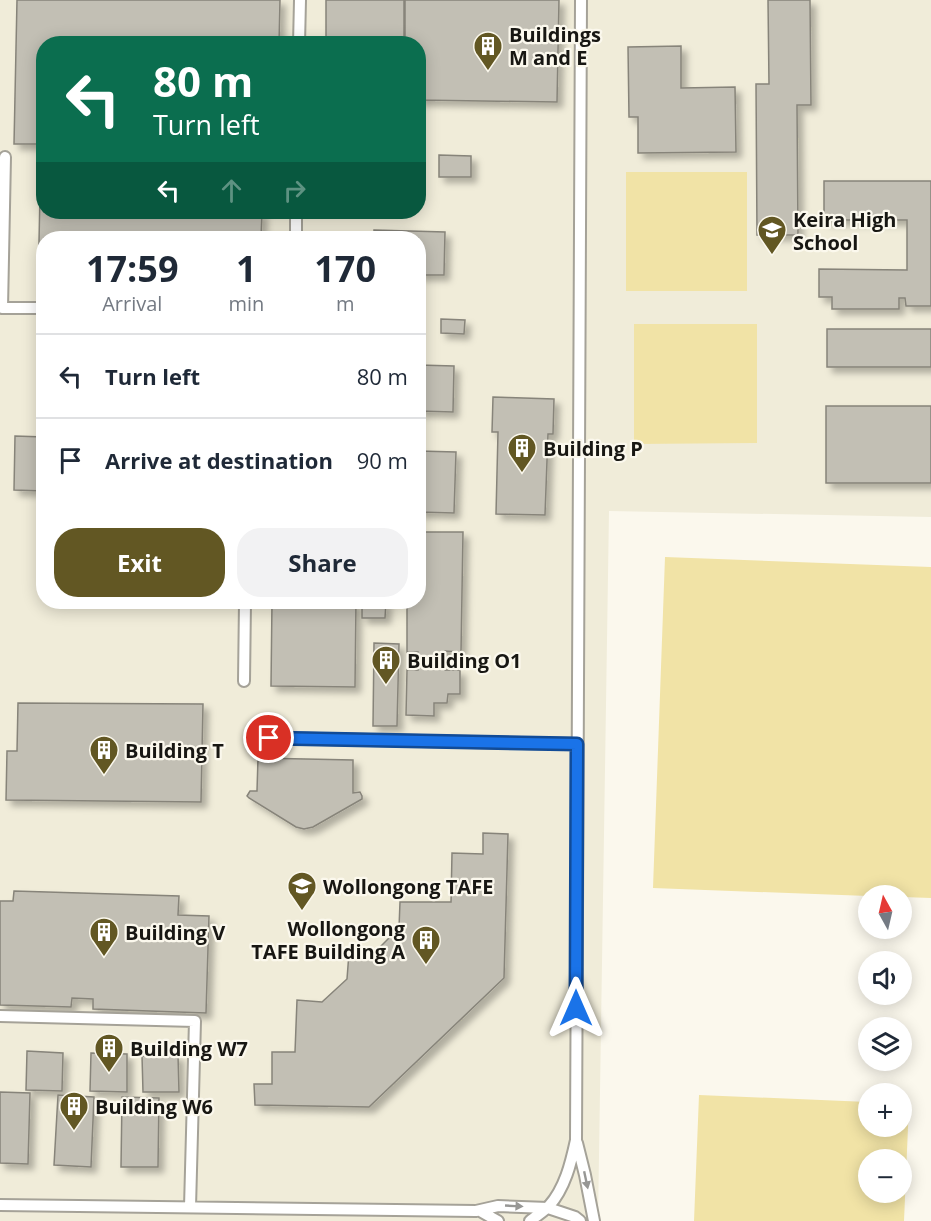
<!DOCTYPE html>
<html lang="en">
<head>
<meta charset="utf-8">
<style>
	:root { --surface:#fff; --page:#f2f2f3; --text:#1f2937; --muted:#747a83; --line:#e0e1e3; --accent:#625723 }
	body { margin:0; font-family:"Open Sans",sans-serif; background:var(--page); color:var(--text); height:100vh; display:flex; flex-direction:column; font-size:22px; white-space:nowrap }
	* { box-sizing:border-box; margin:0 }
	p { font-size:20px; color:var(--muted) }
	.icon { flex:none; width:33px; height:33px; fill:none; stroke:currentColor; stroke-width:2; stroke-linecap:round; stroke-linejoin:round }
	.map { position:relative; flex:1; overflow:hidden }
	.panel { position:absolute; left:36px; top:231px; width:390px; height:378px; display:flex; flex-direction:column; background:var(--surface); border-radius:24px; box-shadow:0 3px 15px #0003 }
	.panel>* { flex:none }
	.hud { position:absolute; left:36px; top:36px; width:390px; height:183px; border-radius:24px; box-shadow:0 3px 15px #0003; background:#0b6e4f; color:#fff; overflow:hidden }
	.needle { width:39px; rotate:352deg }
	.buttons { position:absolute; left:858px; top:885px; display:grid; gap:12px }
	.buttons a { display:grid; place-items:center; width:54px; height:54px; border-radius:50%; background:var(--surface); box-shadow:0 3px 15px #0003; font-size:30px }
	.pin { position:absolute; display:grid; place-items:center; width:51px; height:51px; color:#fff; margin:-26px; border:3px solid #fff; border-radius:50%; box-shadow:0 2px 6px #0007 }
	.me { position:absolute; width:66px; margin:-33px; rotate:0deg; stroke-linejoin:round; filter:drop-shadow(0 0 4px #0008) }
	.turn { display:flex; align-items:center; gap:21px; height:126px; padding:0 18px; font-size:27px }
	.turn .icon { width:78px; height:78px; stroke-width:2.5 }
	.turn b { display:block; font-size:42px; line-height:51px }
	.lanes { display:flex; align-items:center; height:57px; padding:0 18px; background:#0003; justify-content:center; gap:30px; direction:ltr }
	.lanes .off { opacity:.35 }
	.eta { display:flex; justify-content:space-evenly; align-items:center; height:102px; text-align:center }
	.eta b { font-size:36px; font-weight:700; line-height:42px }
	.button { display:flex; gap:12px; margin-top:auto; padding:12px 18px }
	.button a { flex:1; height:69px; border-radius:24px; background:var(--accent); color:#fff; font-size:24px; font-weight:700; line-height:69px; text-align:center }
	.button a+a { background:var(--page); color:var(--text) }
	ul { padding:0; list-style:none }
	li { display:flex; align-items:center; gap:18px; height:84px; padding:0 18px; border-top:2px solid var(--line) }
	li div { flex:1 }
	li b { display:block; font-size:22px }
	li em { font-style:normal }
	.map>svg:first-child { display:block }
	.built { fill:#f0ecd9; fill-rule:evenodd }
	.green { fill:#f1e3a6; fill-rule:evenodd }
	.building { fill:#c2bfb4; stroke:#87847a; stroke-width:1.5; filter:url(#shadow) }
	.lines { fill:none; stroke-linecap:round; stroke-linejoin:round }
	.service-casing { stroke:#a5a298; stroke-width:14 }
	.service { stroke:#fff; stroke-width:10 }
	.oneway { fill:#979795 }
	.route-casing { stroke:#114b97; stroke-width:15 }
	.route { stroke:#1a73e8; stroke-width:10 }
	.labels { text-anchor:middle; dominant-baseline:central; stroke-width:4.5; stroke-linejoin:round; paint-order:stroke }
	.poi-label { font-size:20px; font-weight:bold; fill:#181713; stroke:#fbf8ed; text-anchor:start }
</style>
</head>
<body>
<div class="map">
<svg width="931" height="1221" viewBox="0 0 931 1221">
	<defs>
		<filter id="shadow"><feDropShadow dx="5.5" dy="5.5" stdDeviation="3" flood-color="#0004"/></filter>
	</defs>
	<rect width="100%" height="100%" fill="#fbf8ed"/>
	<path class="built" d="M0,0h931v517l-322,-6 -11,710h-598zM44,44h374v168h-374zM44,238h374v364h-374z"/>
	<path class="green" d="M626,172h121v119h-121z
		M634,324h123v119l-123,1z
		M665,557l266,10v331l-29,-1v-1h-34l-215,-8z
		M699,1095l169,7v24h34v-22h7l-5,117h-210zM868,1160h34v32h-34z"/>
	<path class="building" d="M17,0h263l-1,44h-235v168h218l-1,26h-217v54l-6,-1 3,-147h-27z
		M326,0h78v44h-78z
		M405,0h154l-2,102 -139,-2v-56h-13z
		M768,0h42l1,105h-14l1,130h-41l-1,-151h13z
		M681,46v42l54,-1 1,65 -98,1v-36h-9l-1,-70z
		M439,155l32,1v21h-32z
		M824,181h107v125h-25l-1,-8h-6v11h-67v-12h-13v-28l88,1v-50h-83z
		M374,230l71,2 -1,43h-26v-37h-44z
		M441,319l24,1 -1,14 -23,-1z
		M827,329h104v38h-104z
		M418,365l36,1 -1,46 -35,-1z
		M493,397l61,2 -1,35h-5l-3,81 -49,-1 2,-82h-6z
		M826,406h105v77h-105z
		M15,436l29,1v54l-30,-1z
		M418,451l38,1 -2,61 -36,-1z
		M418,532h45l-2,120 -16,-1v19h15v24h-12l-1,9h-13v13l-28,-1 1,-45h11v-18h-11v-50h11z
		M272,602h84l-1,85 -84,-1z
		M362,602h24l-1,16h-23z
		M374,643l25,1 -2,82h-24z
		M18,703l185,1 -2,98 -195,-2 1,-49h10z
		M258,758l95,2v33l7,-1 2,4v3l-49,28 -9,2 -8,-2 -47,-29 -2,-2 3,-5h7z
		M483,833l25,1 -4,144 -135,129 -114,-2 -1,-21h18v-32h23l2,-52 25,2 25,-23 2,-26 26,-1 24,-24 1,-26h51l1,-49 31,1z
		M14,891l165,5 -1,19 31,1 -3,97 -113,-4v-10l-21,-1 -1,9 -71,-2v-104h13z
		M27,1051l36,2 -1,38 -36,-1z
		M91,1053l36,1v38l-37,-1z
		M178,1055l1,37h-36l-1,-36z
		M0,1092l30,1 -2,71 -28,-1z
		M58,1095l36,2 -3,70 -37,-2z
		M122,1097l37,1 -1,69h-37z"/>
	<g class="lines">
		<g class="service-casing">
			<path id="service" d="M299,44l1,-44
				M5,157l-3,151h42
				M296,238v-26
				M244,681l1,-79
				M269,738l308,6
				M0,1016l195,5 -5,186
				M577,1143l8,32 9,46
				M0,1205l476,6 22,-5 50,2 27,9 5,4
				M480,1211l18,10
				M530,1221c6,-5 15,-10 19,-15 16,-18 22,-43 27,-66l5,-1140"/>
		</g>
		<use href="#service" class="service"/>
	</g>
	<defs><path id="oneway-solid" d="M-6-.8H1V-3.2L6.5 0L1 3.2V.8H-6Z" transform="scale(1.5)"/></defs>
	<g class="oneway">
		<use href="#oneway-solid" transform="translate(586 1180) rotate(78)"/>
		<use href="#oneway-solid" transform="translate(514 1206) rotate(3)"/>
	</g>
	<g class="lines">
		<g class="route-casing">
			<path id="route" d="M269,738l308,6 -1,264"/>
		</g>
		<use href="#route" class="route"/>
	</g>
	<defs>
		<g id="building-pin" transform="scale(1.5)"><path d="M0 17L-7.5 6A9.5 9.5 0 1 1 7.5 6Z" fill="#625723" stroke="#fbf8ed"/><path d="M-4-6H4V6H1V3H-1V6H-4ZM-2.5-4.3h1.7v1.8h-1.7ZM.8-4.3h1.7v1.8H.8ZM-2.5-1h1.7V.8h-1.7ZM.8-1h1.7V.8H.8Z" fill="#fff"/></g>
		<g id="school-pin" transform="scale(1.5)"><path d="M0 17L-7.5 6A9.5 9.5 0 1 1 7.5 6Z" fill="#625723" stroke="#fbf8ed"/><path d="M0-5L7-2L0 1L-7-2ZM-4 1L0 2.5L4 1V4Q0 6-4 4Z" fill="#fff"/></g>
		<g id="university-pin" transform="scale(1.5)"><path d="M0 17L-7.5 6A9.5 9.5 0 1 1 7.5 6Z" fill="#625723" stroke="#fbf8ed"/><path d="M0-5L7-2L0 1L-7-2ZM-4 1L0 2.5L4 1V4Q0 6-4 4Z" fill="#fff"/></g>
	</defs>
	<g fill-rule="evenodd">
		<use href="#building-pin" x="488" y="46"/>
		<use href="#school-pin" x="772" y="230"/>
		<use href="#building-pin" x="522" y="448"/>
		<use href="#building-pin" x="386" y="660"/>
		<use href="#building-pin" x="104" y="750"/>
		<use href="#university-pin" x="302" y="886"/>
		<use href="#building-pin" x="104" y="932"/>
		<use href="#building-pin" x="426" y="940"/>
		<use href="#building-pin" x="109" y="1048"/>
		<use href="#building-pin" x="74" y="1106"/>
	</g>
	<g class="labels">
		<g class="poi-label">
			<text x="509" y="34">Buildings<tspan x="509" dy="23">M and E</tspan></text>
			<text x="793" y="219">Keira High<tspan x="793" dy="23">School</tspan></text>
			<text x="543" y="448">Building P</text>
			<text x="407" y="660">Building O1</text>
			<text x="125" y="750">Building T</text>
			<text x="323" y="886">Wollongong TAFE</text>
			<text x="405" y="928" text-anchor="end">Wollongong<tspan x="405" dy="23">TAFE Building A</tspan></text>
			<text x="125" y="932">Building V</text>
			<text x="130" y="1048">Building W7</text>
			<text x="95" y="1106">Building W6</text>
		</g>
	</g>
</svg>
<div class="buttons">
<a><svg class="needle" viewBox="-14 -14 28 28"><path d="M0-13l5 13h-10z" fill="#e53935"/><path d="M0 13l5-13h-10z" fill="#747a83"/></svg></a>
<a><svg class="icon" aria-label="sound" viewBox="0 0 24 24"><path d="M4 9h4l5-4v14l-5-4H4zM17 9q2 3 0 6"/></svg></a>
<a><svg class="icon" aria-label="layers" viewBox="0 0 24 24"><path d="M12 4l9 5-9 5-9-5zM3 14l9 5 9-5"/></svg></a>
<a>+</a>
<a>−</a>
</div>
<div class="pin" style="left:269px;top:738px;background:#d93025"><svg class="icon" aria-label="arrive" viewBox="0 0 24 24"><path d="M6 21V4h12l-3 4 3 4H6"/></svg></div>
<svg class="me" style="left:576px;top:1008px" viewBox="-20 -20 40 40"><path d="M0-17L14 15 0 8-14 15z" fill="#1a73e8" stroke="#fff" stroke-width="4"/></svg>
<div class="hud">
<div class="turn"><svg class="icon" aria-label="left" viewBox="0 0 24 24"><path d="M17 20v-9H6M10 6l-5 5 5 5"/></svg><div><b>80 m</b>Turn left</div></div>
<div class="lanes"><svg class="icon" aria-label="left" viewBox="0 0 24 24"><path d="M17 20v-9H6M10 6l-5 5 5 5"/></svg><svg class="icon off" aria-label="ahead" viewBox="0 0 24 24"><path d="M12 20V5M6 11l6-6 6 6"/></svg><svg class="icon off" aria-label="right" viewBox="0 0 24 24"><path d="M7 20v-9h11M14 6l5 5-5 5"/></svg></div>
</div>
<section class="panel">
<div class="eta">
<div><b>17:59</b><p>Arrival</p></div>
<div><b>1</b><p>min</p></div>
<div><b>170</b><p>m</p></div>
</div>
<ul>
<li><svg class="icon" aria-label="left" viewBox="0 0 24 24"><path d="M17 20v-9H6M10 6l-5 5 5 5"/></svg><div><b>Turn left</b></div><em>80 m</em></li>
<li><svg class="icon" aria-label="arrive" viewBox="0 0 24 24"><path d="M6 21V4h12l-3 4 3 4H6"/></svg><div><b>Arrive at destination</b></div><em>90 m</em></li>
</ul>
<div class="button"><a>Exit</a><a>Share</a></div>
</section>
</div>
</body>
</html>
